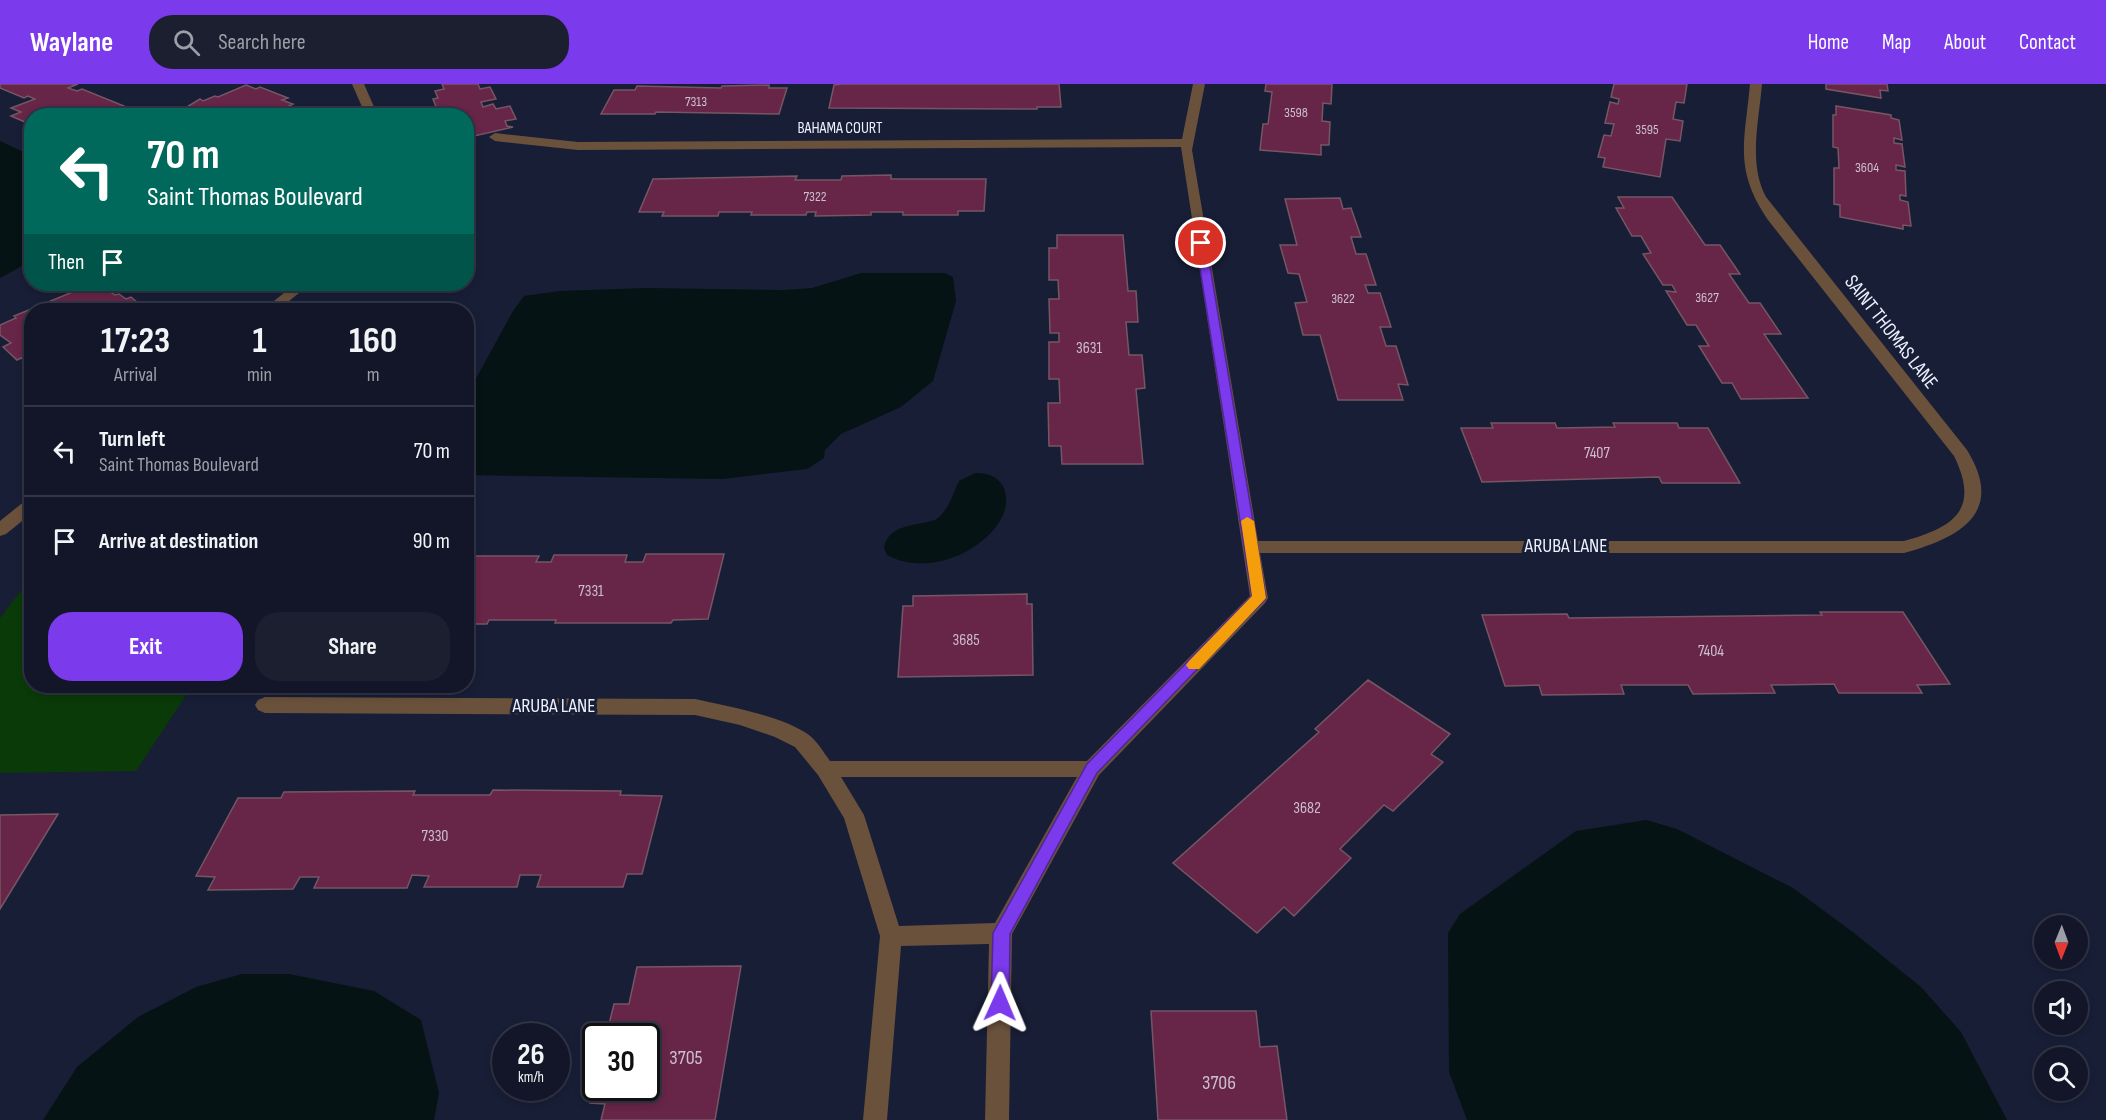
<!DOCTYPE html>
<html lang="en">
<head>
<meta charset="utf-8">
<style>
	:root { --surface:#121628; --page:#1b1f30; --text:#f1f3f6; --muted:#9c9fa8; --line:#313545; --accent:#7c3aed }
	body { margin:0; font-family:"Sofia Sans Condensed",sans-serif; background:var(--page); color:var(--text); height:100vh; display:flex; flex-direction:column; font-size:22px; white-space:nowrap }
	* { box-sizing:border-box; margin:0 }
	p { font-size:20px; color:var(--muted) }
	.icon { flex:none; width:33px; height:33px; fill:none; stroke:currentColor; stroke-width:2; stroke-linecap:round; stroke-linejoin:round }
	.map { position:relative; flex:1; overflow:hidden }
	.drawer { position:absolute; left:24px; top:219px; width:450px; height:390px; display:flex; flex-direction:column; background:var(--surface); border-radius:24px; box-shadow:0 3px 9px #0003,0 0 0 2px var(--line) }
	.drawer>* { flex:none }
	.top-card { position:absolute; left:24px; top:24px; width:450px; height:183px; border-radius:24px; box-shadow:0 3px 9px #0003,0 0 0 2px var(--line); background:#00695c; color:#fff; overflow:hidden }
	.needle { width:39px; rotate:181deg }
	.tools { position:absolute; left:2034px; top:831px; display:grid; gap:12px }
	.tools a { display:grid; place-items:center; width:54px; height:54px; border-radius:50%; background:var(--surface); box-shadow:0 3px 9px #0003,0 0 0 2px var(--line); font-size:30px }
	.speed { position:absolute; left:492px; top:939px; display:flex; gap:12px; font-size:30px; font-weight:700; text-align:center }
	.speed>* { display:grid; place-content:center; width:78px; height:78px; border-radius:50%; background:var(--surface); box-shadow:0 3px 9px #0003,0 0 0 2px var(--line); line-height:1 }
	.speed small { font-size:15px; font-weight:400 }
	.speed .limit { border:3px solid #111; border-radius:9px; background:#fff; color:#111 }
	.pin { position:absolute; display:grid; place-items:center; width:51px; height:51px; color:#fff; margin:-26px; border:3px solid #fff; border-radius:50%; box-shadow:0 2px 6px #0007 }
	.me { position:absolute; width:66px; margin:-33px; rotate:1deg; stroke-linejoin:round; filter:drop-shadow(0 0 4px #0008) }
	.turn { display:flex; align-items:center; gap:21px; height:126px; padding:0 24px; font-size:27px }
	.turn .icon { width:78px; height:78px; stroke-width:2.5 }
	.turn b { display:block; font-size:42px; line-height:51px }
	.then { display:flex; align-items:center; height:57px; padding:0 24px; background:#0003; gap:12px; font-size:22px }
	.eta { display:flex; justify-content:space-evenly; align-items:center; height:102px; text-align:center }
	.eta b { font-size:36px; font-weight:700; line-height:42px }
	.action { display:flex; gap:12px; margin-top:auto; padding:12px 24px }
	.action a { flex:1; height:69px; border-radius:24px; background:var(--accent); color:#fff; font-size:24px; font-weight:700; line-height:69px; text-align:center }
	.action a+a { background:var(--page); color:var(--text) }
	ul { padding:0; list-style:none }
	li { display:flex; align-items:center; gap:18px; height:90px; padding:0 24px; border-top:2px solid var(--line) }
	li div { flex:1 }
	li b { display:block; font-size:22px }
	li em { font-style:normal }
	header { display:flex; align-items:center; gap:36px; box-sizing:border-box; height:84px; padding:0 30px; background:var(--accent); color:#fff }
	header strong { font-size:28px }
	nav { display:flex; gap:33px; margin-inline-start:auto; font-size:21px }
	.search { width:420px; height:54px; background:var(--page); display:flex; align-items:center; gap:15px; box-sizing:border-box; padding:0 21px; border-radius:24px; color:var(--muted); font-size:22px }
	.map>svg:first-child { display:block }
	.green { fill:#0a3a08 }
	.water { fill:#051314 }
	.building { fill:#672547; stroke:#765664; stroke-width:1.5 }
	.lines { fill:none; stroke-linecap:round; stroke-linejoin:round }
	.street { fill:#6a513c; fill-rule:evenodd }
	.route { fill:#7c3aed; stroke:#51269a; stroke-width:1.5 }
	.slow { fill:#f59e0b }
	.labels { text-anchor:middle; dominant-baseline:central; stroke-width:6; stroke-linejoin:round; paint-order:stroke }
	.far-number-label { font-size:14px; fill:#cbbed0 }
	.far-street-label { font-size:16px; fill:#ecf1fe; stroke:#181e36 }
	.number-label { font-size:16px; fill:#cbbed0 }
	.street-label { font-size:20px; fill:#ecf1fe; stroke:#181e36 }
	.near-number-label { font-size:20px; fill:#cbbed0 }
</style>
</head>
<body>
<header>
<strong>Waylane</strong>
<div class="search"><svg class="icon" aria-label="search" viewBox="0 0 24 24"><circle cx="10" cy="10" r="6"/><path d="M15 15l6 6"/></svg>Search here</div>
<nav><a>Home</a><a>Map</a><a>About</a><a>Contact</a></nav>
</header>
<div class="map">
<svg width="2106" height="1036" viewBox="0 0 2106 1036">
	<rect width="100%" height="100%" fill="#181e36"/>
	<path class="green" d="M31,494l1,108h160l-56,85 -136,2v-155z"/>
	<path class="water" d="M0,57l32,15 -1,105 -31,17z
		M861,189h84l8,4 3,24 -23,80 -32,26 -60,27 -16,16 -1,8 -17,11 -85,10 -255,-4v-80l46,-84 11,-15 36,-5 85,-3 139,2 28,-2z
		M975,389c32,-1 39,28 23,51 -23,33 -75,51 -111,31l-3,-7c4,-24 32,-22 51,-28 14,-9 17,-25 24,-39z
		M1646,736l31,9 116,59 61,45 67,54 40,45 46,88h-540l-18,-48 -1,-139 12,-19 116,-83z
		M242,890h47l85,17 47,29 18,73 -5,27h-391l34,-53 61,-50 58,-30z"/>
	<path class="building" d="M0,0h78l-10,4 9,3 5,-2 42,17 -7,3 6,3 -9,4h-82v9l-21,-9 10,-4 -10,-4 24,-9 -7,-3 -4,2 -24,-10z
		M442,0h36l2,5 10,-2 6,12 -15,3 2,5 10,-3 3,5 14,-3 6,13 -11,2 2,5 6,1 -43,10 -4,-8v-13h-5l-1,-3 -17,3 -3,-8 -3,1 -4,-10 5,-1 -3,-7 9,-2z
		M842,0h217l2,23h-24v2l-208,-1 5,-23z
		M1266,0h66l-1,20 -8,-1 -1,18 8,1 -1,23h-8v10l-61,-5 3,-26h5l4,-32 -7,-1z
		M1614,0h73l-3,19 -8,-1 -3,17 10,2 -3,20 -14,-2 -6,38 -57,-10 2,-9 -7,-1 6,-22 7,1 3,-12 -9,-1 5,-21 8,2 1,-5 -8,-2z
		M1826,0h61l1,7 -8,-1 1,8 -55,-9z
		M246,1l10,4 4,-2 28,11 -6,2 11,4 -25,12h-96l28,-17 3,2 12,-5 3,1z
		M769,1v3h18l-8,26 -123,-2 -1,2h-54l13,-24h21l2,-4 84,2 1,-2z
		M1836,22l55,9v3l8,2 3,20 -8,-2v5l8,1 3,23 -9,-2v5l9,1 1,25 -6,-1v5l8,2 3,24 -8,-1v4l-63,-12v-12l-6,-1v-36h5l-1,-20 -5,-1v-32h3z
		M891,91v4h95l-2,32h-26v4h-55v-3h-32v3l-56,1 1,-4h-9l-1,3h-55l1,-3h-33l-1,4h-56l2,-4h-25l14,-33 144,-3 -2,4h46l1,-4z
		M1618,113h54l33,48h15l20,29h-11l20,29h11l21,31h-17l44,64 -67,1 -9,-16h-10l-23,-37h10l-13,-21h-9l-21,-34 10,1 -4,-7h-9l-20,-31 8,-1 -10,-17h-9l-16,-28h8z
		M1340,114l3,11 8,-1 10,29h-10l5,17h10l10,31h-11l3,8h12l11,34h-11l6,19h10l12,39 -10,-1 5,16h-65l-18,-65h-17l-8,-32 12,-1 -8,-28 -11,-1 -8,-28h17l-12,-46z
		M1057,151h66l5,56h8l2,31h-12l3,33h13l3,33 -9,1 7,75h-81l-1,-18h-12l-1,-43h12l-1,-24h-10v-37h10v-9h-9l-1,-34h10l-1,-19h-9v-32h8z
		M92,200h6l17,11 4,-1 7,5 5,-2 14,12 -113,1v53l-3,1 -8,-6 -4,2 -14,-13 8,-4 -11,-8v-10l16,-7 -2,-2z
		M1491,339h64l2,5 58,-1 -2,-4h64l2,5h29l32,55h-78l-3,-6 -177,5 -21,-54h32z
		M646,470h78l-16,65 -35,1 -2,3h-116l1,-3h-67l-2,4h-21v-68h73l-3,6h15l3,-7h73l-2,7h18z
		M1027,510v10h5l1,71 -135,2 5,-71h10v-10z
		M1820,528h83l47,72 -33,1 5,8h-83l-5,-9 -63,1 4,8 -82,1 -5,-9h-67l3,9 -82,1 -3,-10 -34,1 -23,-71 85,-1 2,4 253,-3z
		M1368,596l82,54 -19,20 12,8 -50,49 -9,-6 -44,44 11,9 -57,58 -10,-9 -27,26 -84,-70 146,-131 -4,-3z
		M493,706l128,1 -1,4 42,1 -20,78h-15l-4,13h-86l4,-12h-21l-3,12h-93l5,-11 -17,-1 -5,13h-93l5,-11h-19l-7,12 -85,1 7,-13 -19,-1 42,-78h43l3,-6 131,-1 -2,4h77z
		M58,730l-58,95v-94z
		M741,882l-26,154h-114l4,-16 -15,-1 6,-24v9h50v-52h-40l8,-32h15l8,-37z
		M1151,927h105l4,36 17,-1 10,74h-129z"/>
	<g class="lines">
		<path class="street" d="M352,0h12l14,32h-12z
			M1193,0h12l-13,66 66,391h646c51,-14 76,-32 50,-85l-186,-236c-35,-51 -23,-79 -18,-136h12c-3,37 -14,79 4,113l201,253c39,63 -8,88 -63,103h-644l8,45 -3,5 -166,172 -87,159 -3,186h-24l4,-176 -88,2 -14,174h-24l17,-184 -36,-118 -26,-43 -23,-28 -20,-10 -35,-12 -45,-10 -430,-2 -7,-3 -3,-5 3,-5 7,-3 430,2c31,7 89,17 114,36 8,6 15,18 21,26h257l163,-165 -69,-449 -603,3 -83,-9 -6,-4 6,-4 83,9 604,-3zM841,693h236l-82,146 -96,3 -35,-111z
			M295,200h15l-32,26h-15z
			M32,414v15l-26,21 -6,2v-15l26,-21z"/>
	</g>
	<path class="route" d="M1201,156l5,3 60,355 -169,175 -87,161 -1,69 -3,6 -6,2 -7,-2 -2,-6 2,-70 94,-169 165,-168 -56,-353z"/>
	<path class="slow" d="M1247,433l7,4 12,77 -67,71h-10l-3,-4 3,-4 63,-65 -11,-75z"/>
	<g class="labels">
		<g class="far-number-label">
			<text x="696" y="17">7313</text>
			<text x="1296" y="28">3598</text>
			<text x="1647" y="45">3595</text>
			<text x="1867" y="83">3604</text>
			<text x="815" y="112">7322</text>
			<text x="1707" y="213">3627</text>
			<text x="1343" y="214">3622</text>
		</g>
		<g class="far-street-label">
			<text x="840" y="44">BAHAMA COURT</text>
		</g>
		<g class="number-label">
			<text x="1089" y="264">3631</text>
			<text x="1597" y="369">7407</text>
			<text x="591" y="507">7331</text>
			<text x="966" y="556">3685</text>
			<text x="1711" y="567">7404</text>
			<text x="1307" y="724">3682</text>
			<text x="435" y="752">7330</text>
		</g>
		<g class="street-label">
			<text transform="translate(1891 248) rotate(52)">SAINT THOMAS LANE</text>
			<text x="1566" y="462">ARUBA LANE</text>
			<text x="554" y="622">ARUBA LANE</text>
		</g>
		<g class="near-number-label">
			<text x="686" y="974">3705</text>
			<text x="1219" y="999">3706</text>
		</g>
	</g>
</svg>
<div class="tools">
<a><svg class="needle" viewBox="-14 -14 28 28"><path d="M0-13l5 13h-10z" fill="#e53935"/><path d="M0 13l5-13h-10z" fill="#9c9fa8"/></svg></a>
<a><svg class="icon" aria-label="sound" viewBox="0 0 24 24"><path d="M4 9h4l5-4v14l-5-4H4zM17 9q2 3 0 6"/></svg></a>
<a><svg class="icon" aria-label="search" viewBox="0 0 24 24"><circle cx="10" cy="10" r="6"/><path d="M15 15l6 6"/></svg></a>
</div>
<div class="speed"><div>26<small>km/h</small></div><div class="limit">30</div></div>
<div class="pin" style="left:1201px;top:159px;background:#d93025"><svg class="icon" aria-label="arrive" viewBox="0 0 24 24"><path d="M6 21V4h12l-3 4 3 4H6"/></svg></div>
<svg class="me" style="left:1000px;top:919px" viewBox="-20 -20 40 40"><path d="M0-17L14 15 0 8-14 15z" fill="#7c3aed" stroke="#fff" stroke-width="4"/></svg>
<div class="top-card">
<div class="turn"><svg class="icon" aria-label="left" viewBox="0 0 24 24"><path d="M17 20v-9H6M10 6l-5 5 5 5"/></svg><div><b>70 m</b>Saint Thomas Boulevard</div></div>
<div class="then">Then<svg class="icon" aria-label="arrive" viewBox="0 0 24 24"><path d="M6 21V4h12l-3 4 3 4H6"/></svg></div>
</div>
<section class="drawer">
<div class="eta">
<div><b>17:23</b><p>Arrival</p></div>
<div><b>1</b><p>min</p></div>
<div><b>160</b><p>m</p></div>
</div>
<ul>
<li><svg class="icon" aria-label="left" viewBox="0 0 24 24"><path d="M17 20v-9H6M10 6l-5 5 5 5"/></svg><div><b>Turn left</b><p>Saint Thomas Boulevard</p></div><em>70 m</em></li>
<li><svg class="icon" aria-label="arrive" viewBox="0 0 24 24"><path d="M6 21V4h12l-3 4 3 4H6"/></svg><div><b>Arrive at destination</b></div><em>90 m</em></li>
</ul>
<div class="action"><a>Exit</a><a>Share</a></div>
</section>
</div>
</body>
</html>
